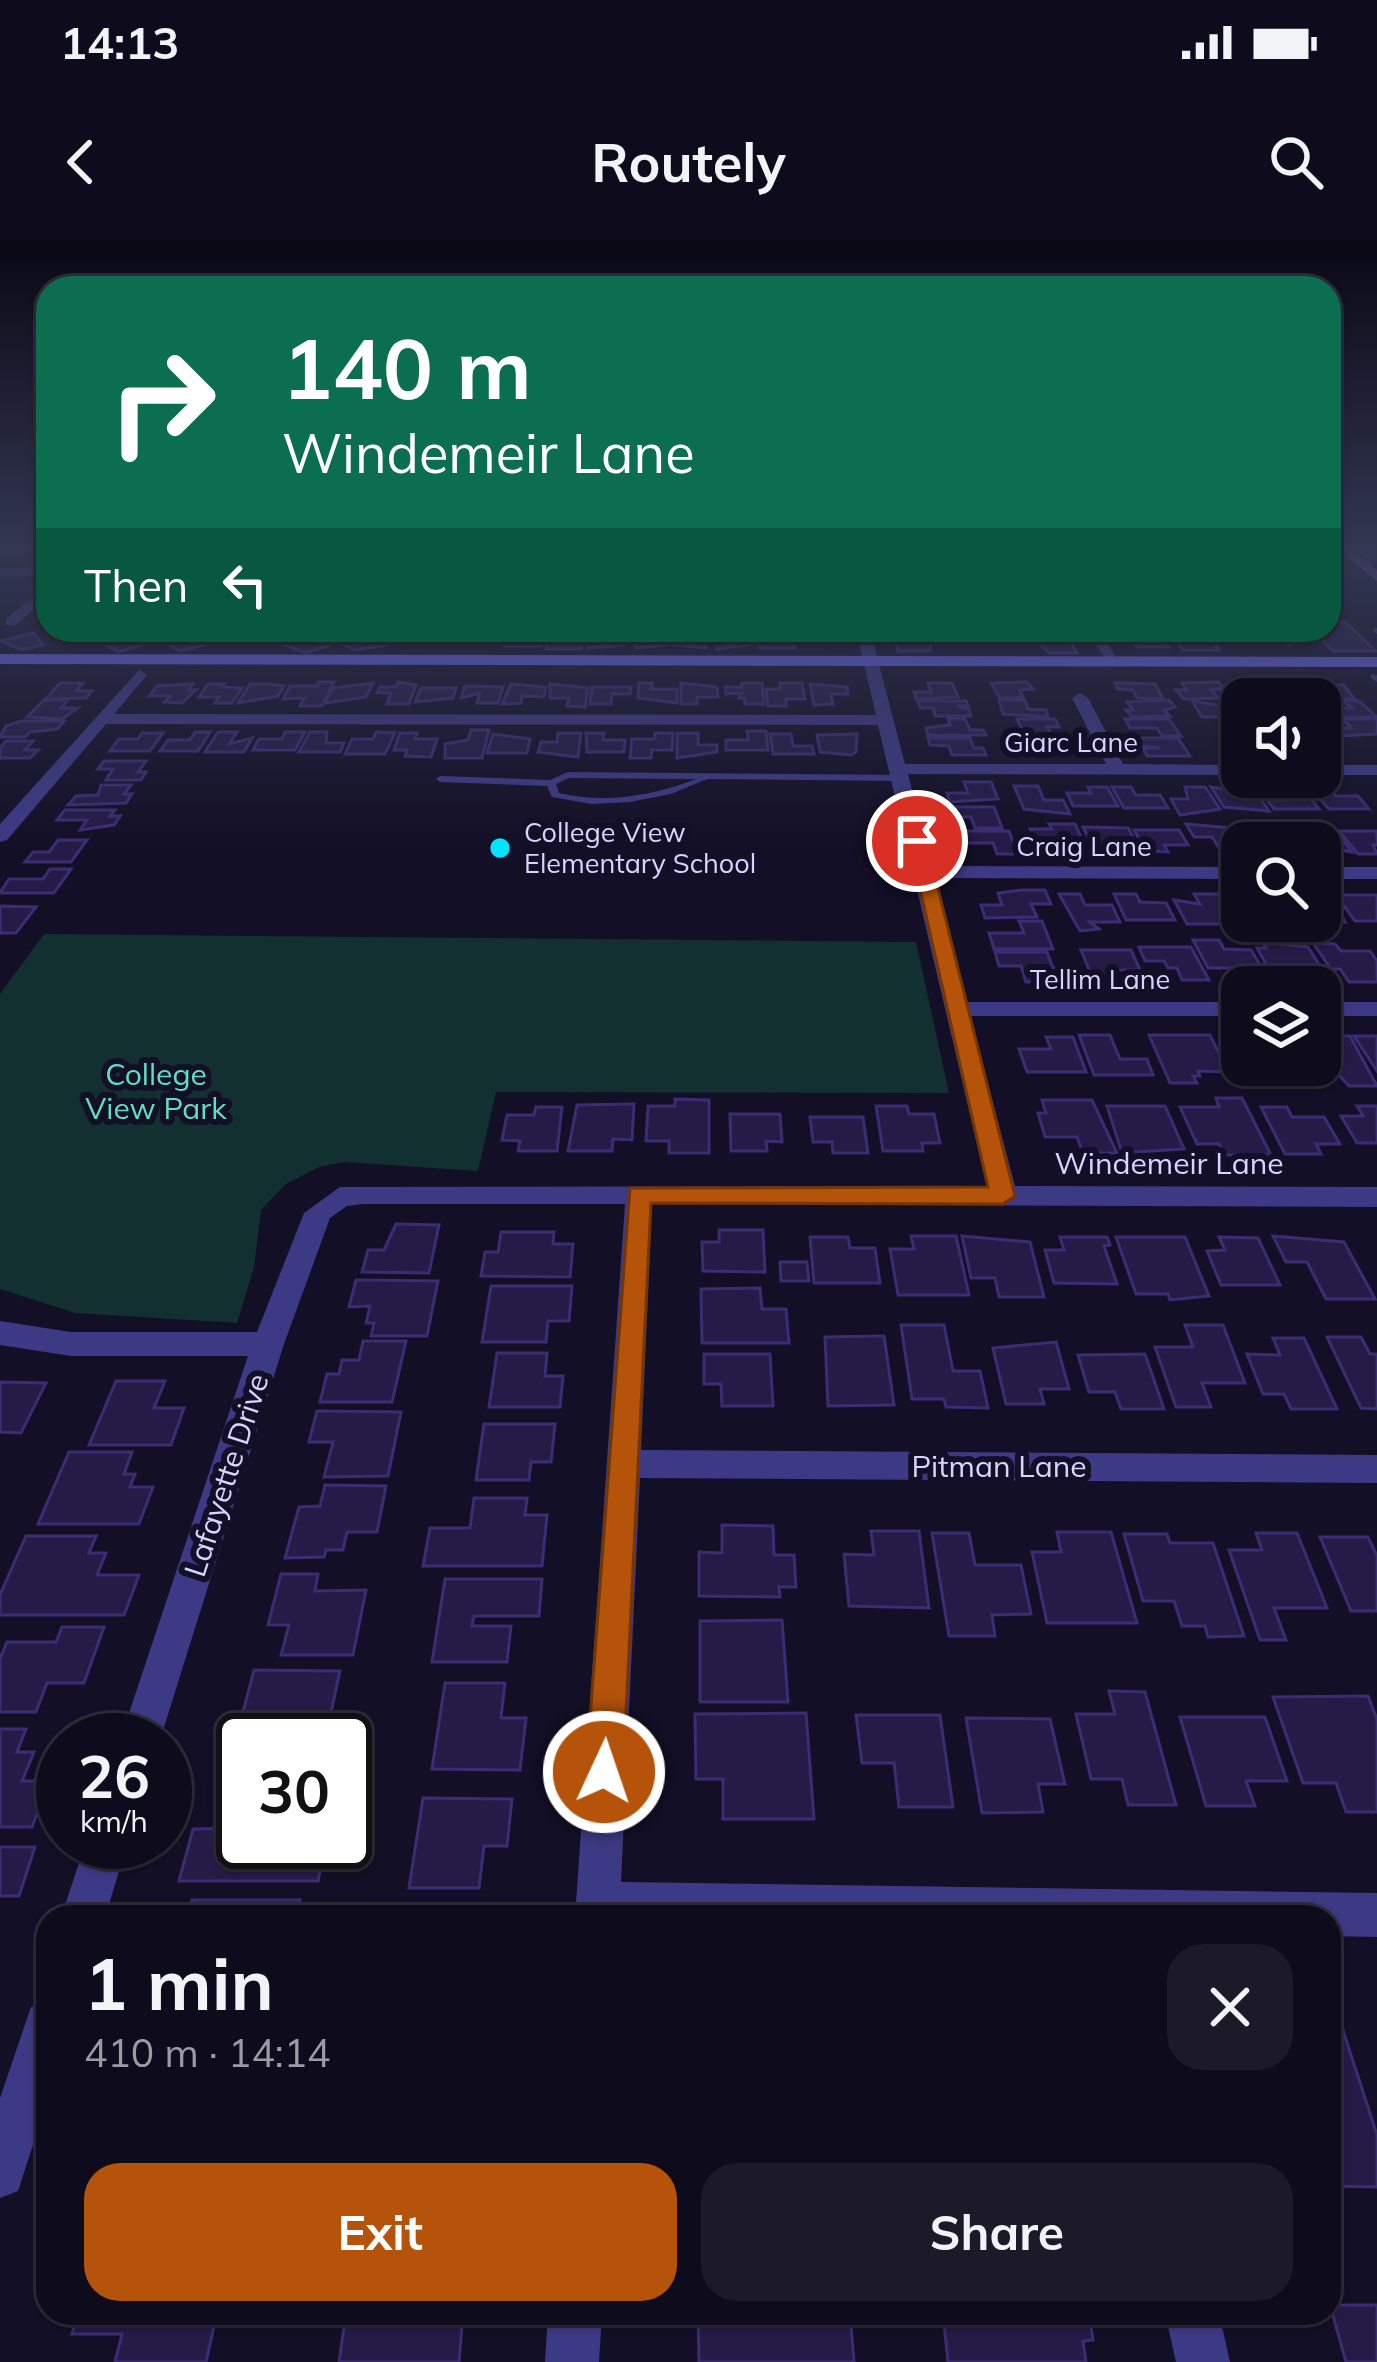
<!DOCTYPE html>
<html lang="en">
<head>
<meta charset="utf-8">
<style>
	:root { --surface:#0e0b1c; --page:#1c1929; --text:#f1f3f6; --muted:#9b9ba3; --line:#2e2b3b; --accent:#b45309 }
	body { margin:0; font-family:Mulish,sans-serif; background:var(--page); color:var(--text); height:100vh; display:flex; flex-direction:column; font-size:45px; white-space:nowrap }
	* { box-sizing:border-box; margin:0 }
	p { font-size:39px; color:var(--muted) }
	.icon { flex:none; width:66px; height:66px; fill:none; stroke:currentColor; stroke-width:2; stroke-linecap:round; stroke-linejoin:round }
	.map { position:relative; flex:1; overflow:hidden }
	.drawer { position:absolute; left:36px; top:1665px; width:1305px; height:420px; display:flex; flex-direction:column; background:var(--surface); border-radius:36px; box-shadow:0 3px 9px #0004,0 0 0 3px var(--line) }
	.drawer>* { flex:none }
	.banner { position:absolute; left:36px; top:36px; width:1305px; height:366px; border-radius:36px; box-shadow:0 3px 9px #0004,0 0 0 3px var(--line); background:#0b6e4f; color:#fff; overflow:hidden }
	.buttons { position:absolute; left:1221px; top:438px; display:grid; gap:24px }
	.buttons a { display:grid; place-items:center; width:120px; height:120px; border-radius:24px; background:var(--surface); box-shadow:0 3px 9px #0004,0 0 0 3px var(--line); font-size:60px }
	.speed { position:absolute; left:36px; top:1473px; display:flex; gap:24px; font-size:60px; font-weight:700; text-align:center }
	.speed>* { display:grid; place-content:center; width:156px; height:156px; border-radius:50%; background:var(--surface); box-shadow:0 3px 9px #0004,0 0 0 3px var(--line); line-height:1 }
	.speed small { font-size:30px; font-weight:400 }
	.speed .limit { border:6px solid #111; border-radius:18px; background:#fff; color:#111 }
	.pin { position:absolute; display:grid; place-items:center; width:102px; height:102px; color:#fff; margin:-51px; border:6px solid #fff; border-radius:50%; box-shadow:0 3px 12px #0007 }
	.me { position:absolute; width:132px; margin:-66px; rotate:3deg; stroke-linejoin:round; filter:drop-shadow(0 0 9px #0008) }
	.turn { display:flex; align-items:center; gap:42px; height:252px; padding:0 48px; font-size:54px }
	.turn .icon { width:156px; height:156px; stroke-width:2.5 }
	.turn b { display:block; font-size:84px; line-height:102px }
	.then { display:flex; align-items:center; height:114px; padding:0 48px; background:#0003; gap:24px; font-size:45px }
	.round { display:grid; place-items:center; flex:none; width:126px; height:126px; border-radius:36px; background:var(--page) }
	.overview { display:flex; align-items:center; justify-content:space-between; height:204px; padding:0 48px }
	h1 { font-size:72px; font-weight:700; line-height:90px }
	.primary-button { display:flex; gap:24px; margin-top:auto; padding:24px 48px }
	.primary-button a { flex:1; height:138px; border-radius:36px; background:var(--accent); color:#fff; font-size:48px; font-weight:700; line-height:138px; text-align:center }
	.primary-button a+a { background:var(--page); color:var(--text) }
	.status { display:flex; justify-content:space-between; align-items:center; height:84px; padding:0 60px; background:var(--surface); direction:ltr }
	.status svg { height:33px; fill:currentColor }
	header { display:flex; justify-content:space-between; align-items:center; height:156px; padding:0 48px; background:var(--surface); font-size:54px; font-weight:700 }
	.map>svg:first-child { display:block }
	.green { fill:#12302f }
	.building { fill:#241b47; stroke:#3b2d73; stroke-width:3 }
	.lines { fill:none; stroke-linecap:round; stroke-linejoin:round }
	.service { fill:#3d3a85; fill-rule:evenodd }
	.minor { fill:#3d3a85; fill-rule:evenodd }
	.secondary { fill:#6f6bff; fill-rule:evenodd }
	.primary { fill:#c25bff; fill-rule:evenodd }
	.route { fill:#b45309; stroke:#753606; stroke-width:3 }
	.poi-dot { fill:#00e5ff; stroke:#130f26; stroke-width:4.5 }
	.labels { text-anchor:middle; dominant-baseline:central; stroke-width:12; stroke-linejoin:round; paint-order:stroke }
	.far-street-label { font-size:27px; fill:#d9d4ff; stroke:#130f26 }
	.far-poi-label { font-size:27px; fill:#d9d4ff; stroke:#130f26; text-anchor:start }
	.park-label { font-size:30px; fill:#5fe0c0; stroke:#130f26 }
	.street-label { font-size:30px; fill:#d9d4ff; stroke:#130f26 }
</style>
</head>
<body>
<div class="status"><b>14:13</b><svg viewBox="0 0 49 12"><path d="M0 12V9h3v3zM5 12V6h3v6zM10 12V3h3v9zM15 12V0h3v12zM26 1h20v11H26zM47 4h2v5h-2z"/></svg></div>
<header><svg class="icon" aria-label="back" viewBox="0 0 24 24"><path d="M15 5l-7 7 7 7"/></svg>Routely<svg class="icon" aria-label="search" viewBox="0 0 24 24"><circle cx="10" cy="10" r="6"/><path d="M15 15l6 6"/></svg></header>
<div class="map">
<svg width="1377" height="2122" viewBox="0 0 1377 2122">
	<rect width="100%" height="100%" fill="#130f26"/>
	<path class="green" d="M44,694l872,8 33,151 -453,-1 -18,79 -133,-9 -26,5 -33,17 -25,26 -7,57 -17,56 -162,-10 -75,-24v-295z"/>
	<path class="building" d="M1329,382h16l31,29h-43l-21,-21h17z
		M1254,390h25l21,4 -10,11 -40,-8z
		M34,393l9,12 -21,5 -21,-9z
		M302,393l9,6 16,7 -22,7 -29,-12z
		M369,393l17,12 -31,5 -16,-8z
		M583,393l-2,16h-35l3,-15z
		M134,394l14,9 -29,9 -17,-9z
		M200,394l11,9 -31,8 -13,-8z
		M589,394l37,1 -2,10 -36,3z
		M632,394l36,1v10l-32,3z
		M710,394l-5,14 -31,-3v-10z
		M716,394l36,2 1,8 -36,5z
		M543,395l-2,11h-36l3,-10z
		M758,395l36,5 1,8h-35z
		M1129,396h37l5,6h-5l3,5h-32z
		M931,399l-1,12h-32l-3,-10z
		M1035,399h34l8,14h-28z
		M1174,399h36l9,11h-36z
		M319,442h15l-12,24h-22l4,-8 -21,1 7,-13h27z
		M398,442l18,3 -7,19h-22l4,-11h-14l3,-6h16z
		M1027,442l6,7 -14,1 4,7 -23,1 -9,-15z
		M1218,442l7,7 -14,1 7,8 -34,1 -8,-9h11l-5,-7z
		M60,443h23l-7,8h16l-6,7 -40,1z
		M373,443l-7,14 -41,6 8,-15z
		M639,443h13l-1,6h26v14l-39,-5z
		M681,443l36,4 1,10h-21v7h-16z
		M742,443h20l2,21h-19v-6h-6l3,-5 -16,1 -1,-7h17z
		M780,443h22l3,16h-19v7h-18l-2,-17h14z
		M928,443h24l6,14 -42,2 -2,-7h17z
		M1115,443l40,1 8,15 -26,-1 -4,-8 -15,-1z
		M1307,443l36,2 12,14 -26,-1z
		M193,444l-5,6h8l-14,13 -17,-1 5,-6h-21l8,-10z
		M208,444h16l-2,3 20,1 -10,15h-17l4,-6h-20z
		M250,444h19l15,2 -6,10 -40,7z
		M511,444l35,3 -2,10 -22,-1 -1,7 -19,1z
		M550,444l38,4 -3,19 -18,-1 2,-8h-19z
		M810,444l37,3 1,7h-17l2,10 -19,1z
		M465,446l38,1 -5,16h-21l3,-10 -19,5z
		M592,447h39l-1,7h-18l-1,10h-21z
		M421,448h35l-3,10 -38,4z
		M44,460h24l-7,8h17l-16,11 -35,-2z
		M999,460h26l3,9 18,1 2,7 -45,-3z
		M1169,460l6,7 -11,3 6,6 -38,1 -6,-7h7l-6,-8z
		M918,461h48l2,5h-11l12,3 2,7h-36l-2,-8h-13z
		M1192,461l50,8v8h-40z
		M1343,461h16l18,16 -42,1 -9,-9 26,-1z
		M948,479h17l5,11h13l3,5h-58l-2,-7 24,-3z
		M1017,479h38l4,8h-12l4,7h-27z
		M1125,479h44l12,17h-19l-5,-8h-27z
		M1343,479h34v15l-37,2 -7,-8h18z
		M21,481h43l-7,8 -27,3 -5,5h-25l6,-11z
		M471,490h18l-7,28h-37v-14l23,-4z
		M747,491h19l2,19h-42v-10h22z
		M195,492h15l-12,19h-38l8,-11h22z
		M218,492h19l-8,12 23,-6 -8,14h-39z
		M285,492h20l-10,18h-42l6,-11h23z
		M310,492h17l-1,11h18l-4,9h-41z
		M376,492l19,1 -10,21h-40l7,-15h21z
		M142,493h21l-13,18h-40l9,-12h19z
		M400,493h17l-2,6h22l-6,18 -26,-1 2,-6h-13z
		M558,493h23l-3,24 -40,-5 3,-10h16z
		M586,493h18l-1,7h22l-1,12h-37z
		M655,493h18l-1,17h-20l-1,8h-21l2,-19h23z
		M677,493h21v12h19v7l-40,6z
		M493,494l37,5 -3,14h-40z
		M770,494h21l2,12h19l2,8h-41z
		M857,494l-1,18 -5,3 -31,-3 -3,-17z
		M928,498h42l4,10h9l3,7h-34l-3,-9 -19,-1z
		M1021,498h45l5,10h-28l4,8h-32l-5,-12h14z
		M1138,498h40l12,18h-43l-4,-8h17l-18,-2z
		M6,501h27l-8,9h13l-8,8h-30v-10z
		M104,521h42l-8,11h8l-5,8h-35l7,-11h-15z
		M964,542h27l7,17 -48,3 -3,-9h21z
		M101,545h30l-7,9h8l-6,9 -58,2 8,-9 22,-1z
		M1014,546h24l6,14h19l7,14 -46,-5z
		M1277,546h24l18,23h-45l-7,-9h20z
		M1088,547h19l11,19h-45l-6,-13h24z
		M1112,547h19l5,8h24l8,13h-44z
		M1185,547h20l15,22 -40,6 -9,-16h17z
		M1211,547l46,7 12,17 -45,-4z
		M1309,547h19l8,9h22l11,13h-40z
		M951,567h43l8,21h-27l-4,-11h-17z
		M65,570h50l-5,6h10l-6,9 -34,5 7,-10h-30z
		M1049,584h26l13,28h-48l-10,-23h22z
		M1186,584l46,4 10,15v10h-20l-10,-16h-18z
		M1234,584l46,2 13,17h-46z
		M1083,587l45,1 13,23 -45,3z
		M1134,590h45l9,15h-24l4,7 -22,-1z
		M1291,590h44l17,22 -52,-9z
		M958,591h51l9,23h-21l-4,-11h-31z
		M1339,591h38v14h-4l4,9h-19z
		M58,600h29l-16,22h-46l8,-10h16z
		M50,629h21l-17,24h-54l9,-14h34z
		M1023,650h22l6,14h-20l6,13 -52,1 -4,-13h21l-4,-12z
		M1059,654h21l5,11h27l8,17h-30l9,7 -19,2z
		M1114,654h22l4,8 26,1 9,17h-49z
		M1194,654h24l17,30h-48l-13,-24 26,4z
		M1320,655h11l14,27h-45l20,-1z
		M1336,655h41v26h-22z
		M0,666l36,1 -20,26h-16z
		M1019,681h23l11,28h-59l-5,-16h35z
		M1193,700h26l5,9 27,1 19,31h-26l-8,-13h-28z
		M1263,702l45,5 19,30 -52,3 -18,-32h9z
		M1313,703l22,1 6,7h29l7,10v21h-28l-9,-13h-9z
		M1139,707h52l18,33h-27l-5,-12h-9l-4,-7h-19z
		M1081,710h50l9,20h-28l5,10h-24z
		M995,712h52l6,16h10l6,13 -43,1 -5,-16h-22z
		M1079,795h31l10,24h27l6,16h-59z
		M1149,795h61l18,37 -30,-1 2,5h-7l4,7h-27z
		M1320,796h30l27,50h-28l-11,-12h-28l-5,-9h15z
		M1354,796h23v35z
		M1046,797h27l13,35h-59l-8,-23h32z
		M1225,810h17v15h43l5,9 -53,-1z
		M1216,858h26l29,57h-47l-5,-11h-22l-17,-37h39z
		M675,859l34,1v53h-40v-12h-23l2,-35h27z
		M1042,860h50l25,53h-34l-6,-16h-32l-7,-24h8z
		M634,864l-2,36 -19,-1 -1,12h-44l9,-46z
		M876,866h31l2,8h25l6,29h-18l1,8h-40z
		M1107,866h58l19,43 -62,4z
		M1357,866h20v37h-20l-16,-27h22z
		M536,867h26l-5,44h-39l2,-10 -18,-1 5,-25h27z
		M1261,867h26l5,10h32l16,27h-24l5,10h-36z
		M730,874h50l2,28 -16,-1 1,10h-36z
		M810,877h53l5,36h-35l-1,-11h-19z
		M396,984l43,1 -10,48 -67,-1 6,-22h16z
		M719,990h44l2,42 -62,-1 -1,-29h17z
		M501,992h53l-1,12h20l-3,33 -89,-1 4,-24h13z
		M911,996h45l13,59h-71l-8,-46h24z
		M962,996l68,6 14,55h-45l-4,-19h-24z
		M1273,996l71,6 31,57h-49l-19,-37h-21z
		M810,997h38l2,11h25l5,35h-66z
		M1060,997h47l3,8 -6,1 13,38 -63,-1 -9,-33h19z
		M1116,997h69l24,59 -39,4 -2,-6h-32z
		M1219,997l39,1 22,47h-59l-14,-34 18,-1z
		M780,1022h27l2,19h-28z
		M356,1040l82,1 -11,55h-56l3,-13h-8l4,-17 -21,1z
		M491,1046h81l-3,35h-21l-2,21h-64z
		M760,1048l2,21h24l3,34h-87l-1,-54z
		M901,1085h43l9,46h27l8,37 -42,-1 -2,-8h-32z
		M1185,1085h38l22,58h-43l9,24h-35l-21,-60h38z
		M884,1096l10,69 -66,1 -3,-69z
		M1327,1097h34l9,17h7v55l-16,-1z
		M1273,1098h31l33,71h-46l-7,-15h-21l-16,-40 33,1z
		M363,1101h43l-14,61h-72l7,-28h12l3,-14h17z
		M1056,1102l13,47h-29l4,15h-38l-13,-56z
		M497,1113h50l-2,23h18l-3,31h-71z
		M704,1114h66l3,52h-51l-1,-22h-17z
		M1145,1114l19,55h-43l-6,-17h-26l-11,-37z
		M116,1141h49l-11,27h30l-13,37h-82z
		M0,1142l46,1 -25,50 -21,-1z
		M317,1171l84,1 -13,64 -64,1 9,-35h-24z
		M484,1184h71l-4,38h-20l-2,18h-53z
		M69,1212h63l-8,22h11l-5,13h23l-14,37h-101z
		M325,1245l61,1 -9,46h-30l-4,18h-17l-2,7 -39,1 14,-51 21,-1z
		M474,1258h53l-2,17h22l-5,51h-119l7,-38h40z
		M722,1285l51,1 1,29h20l2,32h-17l1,10 -81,-1v-44l23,1z
		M871,1291h48l10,77 -80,-2 -5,-52 30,1z
		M1057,1292h54l26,91h-90l-15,-71h29z
		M932,1293h37l6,32h46l10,49 -39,1 3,21h-46z
		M1256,1293h41l30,75h-53l12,32h-26l-31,-90h33z
		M1124,1294h43l3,9h43l31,93 -36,1 -3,-11h-23l-8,-25h-31z
		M26,1296h70l-7,17h17l-9,22h42l-15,40h-124v-20z
		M1320,1297h48l9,19v55h-26z
		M281,1334h37l-3,17 51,-1 -13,65h-72l8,-30h-21z
		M445,1339h97l-3,37h-65l-2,10h39l-4,36h-75z
		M782,1380l6,82h-88v-81z
		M62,1387h42l-20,56h-37l-11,29h-36v-53l7,-17h49z
		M254,1430l86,1 -15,69h-53l1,-5h-17l5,-22 -18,-1z
		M445,1443h60l-4,35h25l-6,52 -88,-1z
		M1109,1451l36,1 31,113h-48l-6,-26h-31l-15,-65h39z
		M1368,1456l9,23v93h-31l-10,-29h-33l-30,-86z
		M806,1473l8,106h-91v-40h-27l-1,-65z
		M856,1475h84l13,92h-54l-5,-44h-32z
		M1180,1477h85l22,64h-41l9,25h-49z
		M966,1478l84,1 15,65h-27l5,28 -61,1z
		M0,1489h26l-9,23h17l-12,29h27l-17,46h-32z
		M423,1558l89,1 -5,47h-23l-5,42h-70z
		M193,1589l50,-1v14h83l-8,39h-139z
		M0,1607h35l-16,49h-19z
		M192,1660h108l-4,17h-108z
		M375,1672h123l-1,5h-123z
		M1329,1781h11l37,114v52l-48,-1z
		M1330,2065h47v57h-31z
		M78,2073h139l-11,49h-91l7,-28h-50z
		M346,2073h117l-4,49h-120z
		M698,2073h152l4,49h-155z
		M943,2073h146l4,27 -10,1 3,21h-138z"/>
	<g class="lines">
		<path class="service" d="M1374,388h3v6l-4,-2z
			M1371,434l6,1v7l-6,-4z
			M568,532l334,3 4,3 -4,3 -195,-2 -36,15 -41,8 -38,2 -40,-7 -5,-11 -107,-4 -4,-3 4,-3 110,4zM569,538l127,1c-45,17 -90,25 -137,14l-3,-9z"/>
		<path class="minor" d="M1350,310h27v8l-31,-1z
			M0,328h48v8h-48z
			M48,345v11l-32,29h-10v-6z
			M856,390h14l35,134h201l-34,-66 8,-5 8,5 35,66 119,1v10l-334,-1 23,92 311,1v12l-307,-1 32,124h275v14h-272l45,170 362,1v20l-725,-3 -11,246 736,5v28l-737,-5 -19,404 756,11v44l-48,-1v-19h-754l50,-713h-262l-16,2 -17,12 -46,126 -124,396h-40l128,-384h-177l-71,-11v-24l71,11h186l47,-119 36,-26 647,-1 -109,-461 -772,-1 -99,116 -7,2v-18l139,-154 8,5 -33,39 762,1z
			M1087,390h14l18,35h-10z
			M1320,525h57v10h-57z
			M1320,627h57v12h-57z
			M1320,762h57v14h-57z
			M86,1602h42l-23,75h-44z
			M48,1761v98l-30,92 -18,7v-100l31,-91z
			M548,2073h54l-3,49h-54z
			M1165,2073h54l11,49h-54z"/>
		<path class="secondary" d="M0,414l1377,3v10l-1377,-3z"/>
		<path class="primary" d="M1339,310h13l25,20v11z"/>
	</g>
	<linearGradient id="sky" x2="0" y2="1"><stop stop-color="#0a0815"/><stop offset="0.51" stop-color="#333752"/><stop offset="1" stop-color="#333752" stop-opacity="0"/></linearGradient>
	<rect width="1377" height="607" fill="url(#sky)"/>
	<path class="route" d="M917,596l9,5 89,355 -12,8 -352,-1 -28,569 -5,13 -14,6 -13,-6 -5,-13 44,-584 358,-1 -79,-346z"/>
	<circle class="poi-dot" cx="500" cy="608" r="12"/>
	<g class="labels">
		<g class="far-street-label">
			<text x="1071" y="502">Giarc Lane</text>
			<text x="1084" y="606">Craig Lane</text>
			<text x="1100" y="739">Tellim Lane</text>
		</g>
		<g class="far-poi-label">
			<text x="524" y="592">College View<tspan x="524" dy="31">Elementary School</tspan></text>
		</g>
		<g class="park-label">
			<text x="156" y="834">College<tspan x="156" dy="34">View Park</tspan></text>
		</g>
		<g class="street-label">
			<text x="1169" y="923">Windemeir Lane</text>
			<text x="999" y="1226">Pitman Lane</text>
			<text transform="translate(226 1235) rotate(-72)">Lafayette Drive</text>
		</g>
	</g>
</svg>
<div class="buttons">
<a><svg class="icon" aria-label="sound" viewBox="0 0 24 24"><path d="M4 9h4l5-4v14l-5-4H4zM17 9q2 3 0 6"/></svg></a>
<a><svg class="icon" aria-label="search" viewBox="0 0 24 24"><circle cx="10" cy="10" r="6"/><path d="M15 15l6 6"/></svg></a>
<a><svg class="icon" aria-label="layers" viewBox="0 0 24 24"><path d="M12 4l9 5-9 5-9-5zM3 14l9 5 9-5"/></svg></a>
</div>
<div class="speed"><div>26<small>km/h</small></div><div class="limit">30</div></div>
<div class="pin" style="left:917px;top:601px;background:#d93025"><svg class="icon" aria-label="arrive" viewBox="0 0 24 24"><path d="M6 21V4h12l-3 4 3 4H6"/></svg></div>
<svg class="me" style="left:604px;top:1532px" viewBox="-20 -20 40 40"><circle r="17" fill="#b45309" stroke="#fff" stroke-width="3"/><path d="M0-11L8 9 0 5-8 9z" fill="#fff"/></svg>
<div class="banner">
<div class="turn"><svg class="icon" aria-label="right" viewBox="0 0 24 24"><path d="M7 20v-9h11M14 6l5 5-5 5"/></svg><div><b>140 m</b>Windemeir Lane</div></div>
<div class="then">Then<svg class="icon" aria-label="left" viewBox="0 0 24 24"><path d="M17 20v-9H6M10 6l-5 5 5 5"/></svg></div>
</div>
<section class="drawer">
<div class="overview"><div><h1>1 min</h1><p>410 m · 14:14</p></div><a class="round"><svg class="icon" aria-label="close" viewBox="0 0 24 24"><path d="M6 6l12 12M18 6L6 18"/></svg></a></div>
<div class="primary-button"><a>Exit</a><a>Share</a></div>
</section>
</div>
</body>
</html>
